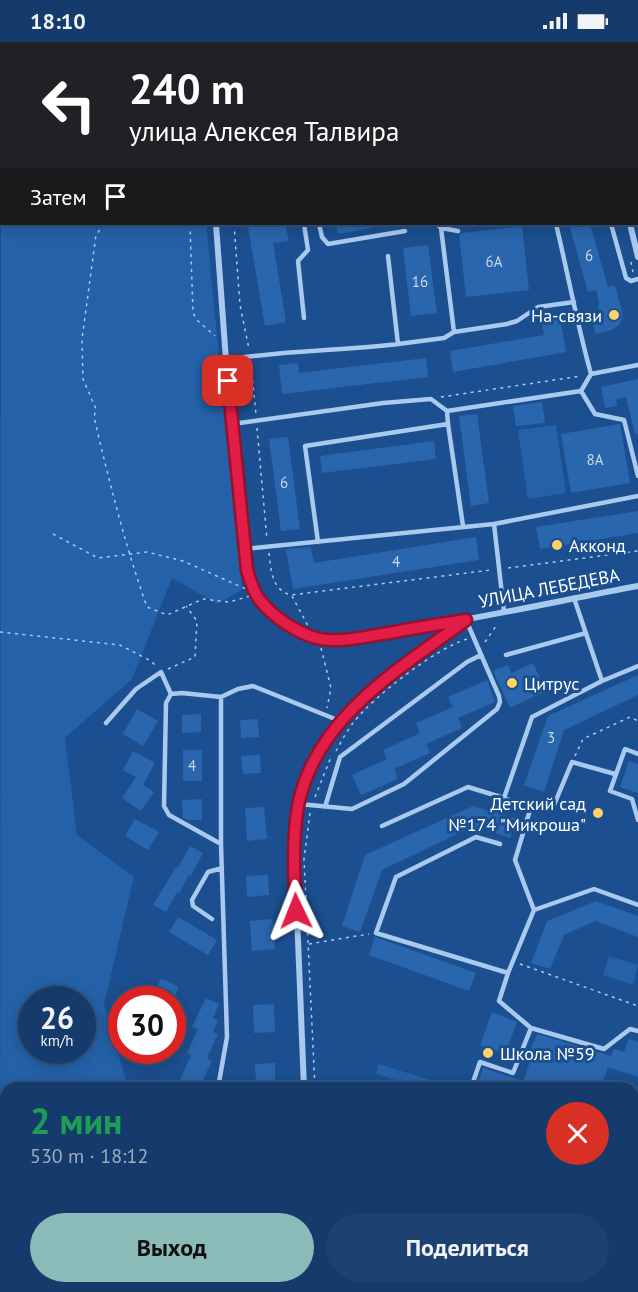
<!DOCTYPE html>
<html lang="ru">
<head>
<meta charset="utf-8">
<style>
	:root { --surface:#143b6b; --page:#1d4271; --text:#f1f3f6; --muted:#9dadc1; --line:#33557e; --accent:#8bbbb9 }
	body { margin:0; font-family:"PT Sans",sans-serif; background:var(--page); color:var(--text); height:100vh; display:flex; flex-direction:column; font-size:22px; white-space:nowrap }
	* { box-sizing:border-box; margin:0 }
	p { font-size:20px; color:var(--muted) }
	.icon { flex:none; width:33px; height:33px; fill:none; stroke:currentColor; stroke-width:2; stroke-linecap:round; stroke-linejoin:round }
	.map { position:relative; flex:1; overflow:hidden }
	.side { position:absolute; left:0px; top:1040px; width:639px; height:212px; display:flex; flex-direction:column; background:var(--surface); border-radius:18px 18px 0 0; box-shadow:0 3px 15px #0003,0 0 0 2px var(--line) }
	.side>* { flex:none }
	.hud { position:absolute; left:0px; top:0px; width:639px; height:183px; box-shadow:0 3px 15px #0003,0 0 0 2px var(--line); background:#202124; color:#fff; overflow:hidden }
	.speed { position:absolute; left:18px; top:944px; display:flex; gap:12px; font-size:30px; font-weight:700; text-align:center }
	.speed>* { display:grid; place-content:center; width:78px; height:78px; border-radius:50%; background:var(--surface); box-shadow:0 3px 15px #0003,0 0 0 2px var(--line); line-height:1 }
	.speed small { font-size:15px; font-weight:400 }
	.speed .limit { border:9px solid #d22; background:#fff; color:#111 }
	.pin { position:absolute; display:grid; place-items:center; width:51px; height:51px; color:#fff; margin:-26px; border-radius:12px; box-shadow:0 3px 9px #0006 }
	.me { position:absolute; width:66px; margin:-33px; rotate:358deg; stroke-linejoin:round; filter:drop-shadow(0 0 4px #0008) }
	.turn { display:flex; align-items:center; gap:21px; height:126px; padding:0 30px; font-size:27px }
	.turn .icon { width:78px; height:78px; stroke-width:2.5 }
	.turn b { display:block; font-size:42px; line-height:51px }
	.then { display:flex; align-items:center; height:57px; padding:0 30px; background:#0003; gap:12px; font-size:22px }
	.round { display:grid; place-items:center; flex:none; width:63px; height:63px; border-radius:32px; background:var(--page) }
	.summary { display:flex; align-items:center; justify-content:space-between; height:102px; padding:0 30px }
	h1 { font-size:36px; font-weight:600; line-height:45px; color:#1e9e55 }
	.primary-button { display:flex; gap:12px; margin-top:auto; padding:12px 30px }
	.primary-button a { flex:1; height:69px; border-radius:36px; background:var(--accent); color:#111; font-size:24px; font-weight:600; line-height:69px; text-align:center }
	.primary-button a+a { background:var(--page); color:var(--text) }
	.status { display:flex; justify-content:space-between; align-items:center; height:42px; padding:0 30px; background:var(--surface); direction:ltr }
	.status svg { height:16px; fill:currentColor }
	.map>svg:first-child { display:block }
	.green { fill:#2461a8; fill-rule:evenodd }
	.building { fill:#2a66ad }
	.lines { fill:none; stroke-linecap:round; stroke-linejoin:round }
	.path { stroke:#a9c9ee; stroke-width:1.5; stroke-dasharray:3 4.5; stroke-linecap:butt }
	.lane { stroke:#a9c9ee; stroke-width:4.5 }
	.street { stroke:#a9c9ee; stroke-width:6 }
	.route-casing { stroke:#92132f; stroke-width:15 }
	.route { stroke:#e11d48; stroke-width:10 }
	.poi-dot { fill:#ffd166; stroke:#1b4f8f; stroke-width:2 }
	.labels { text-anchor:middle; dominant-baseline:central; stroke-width:6; stroke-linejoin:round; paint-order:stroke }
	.number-label { font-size:15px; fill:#cad9ea }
	.poi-label { font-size:18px; fill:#fff; stroke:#1b4f8f; text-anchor:start }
	.street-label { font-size:18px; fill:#fff; stroke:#1b4f8f }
</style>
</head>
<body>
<div class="status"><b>18:10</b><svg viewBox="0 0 49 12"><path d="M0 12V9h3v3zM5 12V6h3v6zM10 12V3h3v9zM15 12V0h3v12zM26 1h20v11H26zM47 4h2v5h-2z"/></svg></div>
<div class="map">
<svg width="638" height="1250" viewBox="0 0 638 1250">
	<rect width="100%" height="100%" fill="#1b4f8f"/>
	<path class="green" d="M1,142l1,40h204l36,366 -25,14 -45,-26 -40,101 -67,59 12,97 57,42 -30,127 23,80 -2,4h-119v199h73l15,5h-94zM32,957h50v51h-50z
		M556,383l10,68 -38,6 -10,-69z
		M609,914l29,9 -5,20 -30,-10z
		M379,1022l64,20 -1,3h-22l-44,-13z"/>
	<path class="building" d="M270,182h15l4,17 -16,2 13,79 -21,4 -17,-99z
		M336,182h34l1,4 -33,6z
		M569,182h21l18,63 7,-2 7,27v7l-4,7 -6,4 -16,4 -6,-19 8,-3 1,-11 -3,-11 -8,2z
		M522,184l7,64 -63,7 -7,-62 3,-2z
		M428,203l9,68 -26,3 -8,-68z
		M560,276l6,34 -113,20 -3,-21 94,-16 -3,-14z
		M426,316l2,19 -146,17 -3,-29 19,-2 1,10z
		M638,337v54l-3,1 -9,-37 -10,2 1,7 -12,2 -4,-21z
		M542,360l3,21 -29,3 -3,-20z
		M477,372l12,89 -18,3 -12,-90z
		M620,382l10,59 -59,10 -10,-59z
		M288,395l12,92 -19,2 -12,-92z
		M434,399l2,18 -114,14 -2,-17z
		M638,469v22l-98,16 -4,-22z
		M476,495l3,23 -186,29 -7,-40 25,-2 3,16z
		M533,621l13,28 -36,17 -17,-37 15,-6 3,8z
		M638,633v20l-74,35 -20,62 -20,-7 24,-69z
		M487,638l8,22 -37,16 4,10 -36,16 4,9 -36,16 4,10 -37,16 -9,-20 35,-16 -4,-9 37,-17 -4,-10 37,-16 -5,-10z
		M137,667l21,12 -15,25 -20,-12z
		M201,672v18l-19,1v-18z
		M258,677l1,18 -18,1 -1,-18z
		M183,708h19v31h-19z
		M133,709l22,12 -12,22 11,7 -13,19 -19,-13 14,-21 -13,-7z
		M260,713l1,18 -18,1 -2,-18z
		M629,719l9,3v29l-18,-6z
		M202,757v21h-15l-4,-2 -1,-18z
		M473,764l44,13 -7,19 -36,-12 -92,44 -22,62 -18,-6 23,-71z
		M264,765l3,32 -20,2 -2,-33z
		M135,777l24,13 -11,18 -23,-14z
		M190,804l13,7 -12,23 -2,-1 -10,18 -2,-1 -11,20 -13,-7 23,-38 2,1z
		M268,833l1,20 -22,2 -1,-21z
		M596,859l42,15v21l-43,-16 -31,14 -14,34 -19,-6 16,-42z
		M178,875l39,23 -9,15 -39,-23z
		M273,877l2,30 -23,2 -2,-30z
		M375,895l101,36 -7,18 -100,-36z
		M161,936l18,9 -6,12h-22z
		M206,956l13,6 -6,14 5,2 -5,12 5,2 -11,24 5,3 -13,27h-4l-15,-8 11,-25 -4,-2 11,-24 -6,-2z
		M274,962l1,28 -21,1 -1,-28z
		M492,970l25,10 -12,32 -25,-9z
		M537,992l74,22 3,-7 10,3 5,-13 9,3v35l-30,-10 -5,14 -3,-1 -3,8h-121l7,-20 40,13 9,-25 -3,-2z
		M275,1021v20l-19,1 -1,-20z"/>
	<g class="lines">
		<path class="path" d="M40,0l1,2
			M110,2v-2
			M321,2l2,-2
			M104,182l-8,11 -14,104 1,40 13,30 -2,8c15,64 31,128 53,190l20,8 36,-16 26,3 21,-6
			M190,182l3,89 4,7 18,16
			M234,182l6,81 9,44
			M631,220l2,10
			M251,323l5,49
			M441,355l140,-21
			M257,386l10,112
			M53,492l45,24 49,-6 36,9 63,28
			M269,511c2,18 3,37 22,42l200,-25
			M508,526l130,-17
			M292,554l16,30
			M0,590l120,13 31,16 6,6
			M485,600l11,-16
			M321,606l10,40 -4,20
			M168,627l27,-12 2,-36 -11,-15
			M336,709c5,-9 11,-20 17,-28 21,-27 82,-74 114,-84
			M575,714l8,-17 47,-22 8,4
			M315,755l16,-40
			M310,771l-6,46 11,229
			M309,902l60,-10
			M520,922l118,42
			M633,1072l5,1
			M633,1177l5,6
			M633,1209l5,-13
			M304,1245l1,5
			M590,1250h2
			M617,1250l2,-5"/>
		<path class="lane" d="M505,0v2
			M514,2l10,-2
			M0,68h2
			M319,182l3,13 6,7 77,-13
			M437,182l4,4 13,104 53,-8 10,-3 21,-14 36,-5
			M556,182c12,50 21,100 35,150
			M611,182l15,54 5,3 7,-2
			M441,186l17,3
			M304,276l-6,-57 10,-11 -4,-26
			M398,302l46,-6 10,-6
			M226,318c57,-10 115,-9 172,-16l-10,-88
			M638,323l-47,9 -10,17 14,23 29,6 14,56
			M447,369l134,-20
			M232,382l151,-21 48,-4 16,12 1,13
			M494,482l10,88
			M318,500l-13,-96 143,-22 15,102
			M244,507l250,-25 144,-28
			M506,613l80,-22
			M602,639l36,-15
			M106,681l30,-34 25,-17 10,22
			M638,712l-13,-5 -15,42 22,8 6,21
			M504,756l28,-81 70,-36 -28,-83
			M299,762l53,5 52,-25 93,-75 3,-7 -1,-6 -33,-76
			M325,765l15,-50 127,-95 14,-7
			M530,768l24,-5 18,-43 43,12
			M382,784l86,-39 36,11 26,12 -15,50 19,50
			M221,802l-52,-29 -5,-9 2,-103 5,-9 11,-1 39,4 17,-8 15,-3 87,35
			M500,802l-24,-7 -80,40 -20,56 132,40 26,-63 60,-21 44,16
			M212,877l-19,-13 -1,-6 16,-28 14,-4
			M508,931l-9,28 32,27 73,21 26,-20 8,2
			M218,1046l9,-51 -6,-193v-147
			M471,1046l9,-26 33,11 18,-45
			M633,1163l5,-12
			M498,1245l17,5
			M184,1250l1,-5
			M203,1250l1,-5
			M263,1250l2,-5
			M569,1250l2,-5"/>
		<path class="street" d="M581,0l1,2
			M294,2l3,-2
			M216,182l10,136 21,210c9,32 35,58 68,67 26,8 59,-2 86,-6 79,-13 158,-30 237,-45
			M630,182l8,33
			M304,1046l-10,-247c4,-32 10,-63 26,-92 27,-49 99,-94 144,-127
			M315,1245v5"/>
	</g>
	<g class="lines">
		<g class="route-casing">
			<path id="route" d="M228,339l19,189c3,10 6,21 12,29 13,17 36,33 57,39 23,6 50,-2 73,-5 25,-5 51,-9 77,-13 -67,49 -151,98 -168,186 -6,35 -4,70 -2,105"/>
		</g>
		<use href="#route" class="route"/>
	</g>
	<g class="poi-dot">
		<circle cx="614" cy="273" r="6"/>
		<circle cx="557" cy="503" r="6"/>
		<circle cx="512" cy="641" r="6"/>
		<circle cx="598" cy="771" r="6"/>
		<circle cx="488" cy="1011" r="6"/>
	</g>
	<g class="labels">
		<g class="number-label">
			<text x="589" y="213">6</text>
			<text x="494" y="219">6А</text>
			<text x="420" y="239">16</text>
			<text x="595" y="417">8А</text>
			<text x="284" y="440">6</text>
			<text x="396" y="519">4</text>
			<text x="551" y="695">3</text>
			<text x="192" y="723">4</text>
		</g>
		<g class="poi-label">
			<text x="602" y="273" text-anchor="end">На-связи</text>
			<text x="569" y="503">Акконд</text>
			<text x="524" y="641">Цитрус</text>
			<text x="586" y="761" text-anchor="end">Детский сад<tspan x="586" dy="21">№174 "Микроша"</tspan></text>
			<text x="500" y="1011">Школа №59</text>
		</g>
		<g class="street-label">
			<text transform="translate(549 546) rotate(-11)">УЛИЦА ЛЕБЕДЕВА</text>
		</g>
	</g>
</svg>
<div class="speed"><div>26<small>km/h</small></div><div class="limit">30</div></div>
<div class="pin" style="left:228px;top:339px;background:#d93025"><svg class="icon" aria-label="arrive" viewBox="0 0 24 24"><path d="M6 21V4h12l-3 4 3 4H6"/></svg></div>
<svg class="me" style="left:296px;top:869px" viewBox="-20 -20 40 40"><path d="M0-17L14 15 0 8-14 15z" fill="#e11d48" stroke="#fff" stroke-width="4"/></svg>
<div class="hud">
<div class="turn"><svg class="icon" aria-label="left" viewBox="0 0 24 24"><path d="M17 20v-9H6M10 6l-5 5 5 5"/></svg><div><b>240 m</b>улица Алексея Талвира</div></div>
<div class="then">Затем<svg class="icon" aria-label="arrive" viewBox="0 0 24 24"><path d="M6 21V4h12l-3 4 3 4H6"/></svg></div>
</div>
<section class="side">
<div class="summary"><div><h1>2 мин</h1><p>530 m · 18:12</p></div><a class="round" style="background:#d93025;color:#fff"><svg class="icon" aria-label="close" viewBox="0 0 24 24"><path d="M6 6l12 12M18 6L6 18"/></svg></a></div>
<div class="primary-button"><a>Выход</a><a>Поделиться</a></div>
</section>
</div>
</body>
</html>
